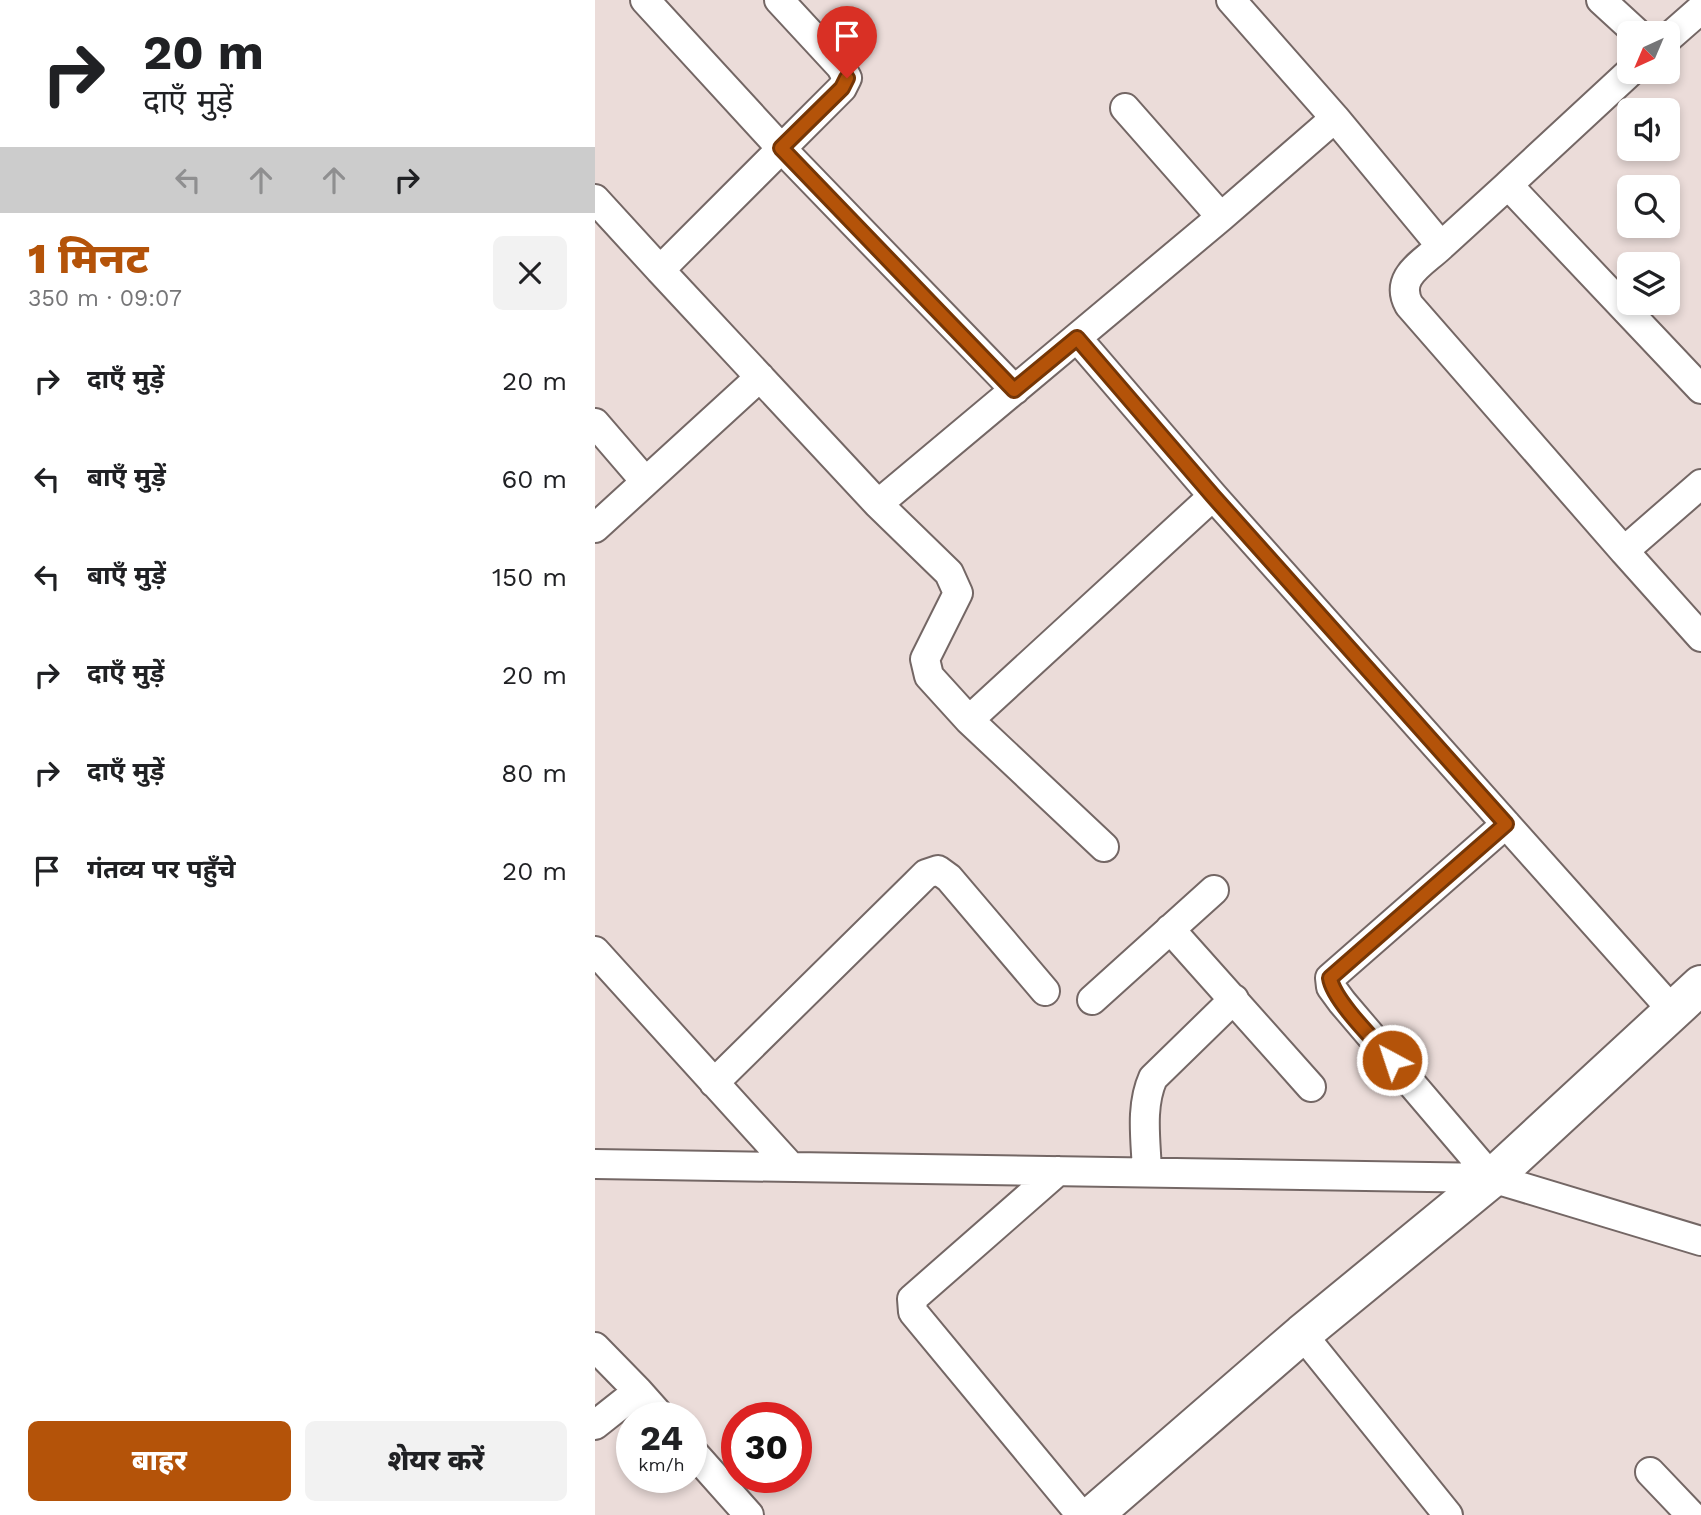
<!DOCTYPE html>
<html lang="hi">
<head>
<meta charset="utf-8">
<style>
	:root { --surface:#fff; --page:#f2f2f2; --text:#202124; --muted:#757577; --accent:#b45309 }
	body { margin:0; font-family:"Work Sans","Noto Sans Devanagari",sans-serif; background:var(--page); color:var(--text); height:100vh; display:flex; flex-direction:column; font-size:26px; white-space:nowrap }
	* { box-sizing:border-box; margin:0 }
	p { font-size:23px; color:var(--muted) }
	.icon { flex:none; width:38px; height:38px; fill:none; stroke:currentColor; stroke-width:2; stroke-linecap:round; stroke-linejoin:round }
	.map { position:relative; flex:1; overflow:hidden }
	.side { display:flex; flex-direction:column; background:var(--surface); width:595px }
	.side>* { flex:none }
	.banner { background:#fff; color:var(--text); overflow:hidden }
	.needle { width:46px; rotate:224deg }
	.controls { position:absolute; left:1022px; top:21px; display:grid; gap:14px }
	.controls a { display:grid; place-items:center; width:63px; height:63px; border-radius:10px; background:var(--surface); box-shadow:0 4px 10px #0003; font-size:35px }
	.speed { position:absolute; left:21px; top:1402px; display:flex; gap:14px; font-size:35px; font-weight:700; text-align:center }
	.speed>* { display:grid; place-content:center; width:91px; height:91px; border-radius:50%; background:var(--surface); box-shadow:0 4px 10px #0003; line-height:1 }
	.speed small { font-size:18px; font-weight:400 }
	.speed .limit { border:10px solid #d22; background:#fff; color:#111 }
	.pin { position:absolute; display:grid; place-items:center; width:60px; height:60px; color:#fff; margin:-72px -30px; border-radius:50% 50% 50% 0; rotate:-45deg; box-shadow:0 0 7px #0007 }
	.pin .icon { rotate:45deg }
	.me { position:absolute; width:77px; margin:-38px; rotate:320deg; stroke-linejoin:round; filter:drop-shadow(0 0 5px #0008) }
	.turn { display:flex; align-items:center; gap:24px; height:147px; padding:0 28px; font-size:32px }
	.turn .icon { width:91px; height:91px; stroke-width:2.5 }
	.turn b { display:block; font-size:49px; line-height:60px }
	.lanes { display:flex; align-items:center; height:66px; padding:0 28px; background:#0003; justify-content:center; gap:35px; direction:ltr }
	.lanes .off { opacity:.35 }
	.round { display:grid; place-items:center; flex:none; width:74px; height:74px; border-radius:10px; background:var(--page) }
	.head { display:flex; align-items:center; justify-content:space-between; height:119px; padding:0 28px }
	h1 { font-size:42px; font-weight:800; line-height:52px; color:var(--accent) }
	.button { display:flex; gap:14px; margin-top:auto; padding:14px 28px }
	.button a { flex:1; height:80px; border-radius:10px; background:var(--accent); color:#fff; font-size:28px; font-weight:800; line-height:80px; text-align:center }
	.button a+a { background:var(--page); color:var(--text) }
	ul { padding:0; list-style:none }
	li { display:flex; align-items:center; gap:21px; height:98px; padding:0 28px }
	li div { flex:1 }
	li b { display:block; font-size:26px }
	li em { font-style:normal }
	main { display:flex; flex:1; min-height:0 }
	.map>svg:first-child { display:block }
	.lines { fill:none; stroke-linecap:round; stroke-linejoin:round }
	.street-casing { stroke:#746765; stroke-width:32 }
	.secondary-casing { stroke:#746765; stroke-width:42 }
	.street { stroke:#fff; stroke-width:28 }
	.secondary { stroke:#fff; stroke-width:38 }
	.route-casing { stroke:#753606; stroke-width:18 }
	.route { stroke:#b45309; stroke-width:12 }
</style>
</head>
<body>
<main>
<section class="side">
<div class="banner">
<div class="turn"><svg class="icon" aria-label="right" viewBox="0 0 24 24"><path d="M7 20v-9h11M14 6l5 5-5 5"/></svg><div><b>20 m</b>दाएँ मुड़ें</div></div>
<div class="lanes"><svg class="icon off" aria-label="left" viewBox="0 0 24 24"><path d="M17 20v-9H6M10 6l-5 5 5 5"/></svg><svg class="icon off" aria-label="ahead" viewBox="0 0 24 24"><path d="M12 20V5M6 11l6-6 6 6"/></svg><svg class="icon off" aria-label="ahead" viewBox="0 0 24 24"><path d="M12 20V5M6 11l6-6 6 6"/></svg><svg class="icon" aria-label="right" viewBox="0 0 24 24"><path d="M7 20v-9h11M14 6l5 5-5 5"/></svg></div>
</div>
<div class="head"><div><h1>1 मिनट</h1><p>350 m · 09:07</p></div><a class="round"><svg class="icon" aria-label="close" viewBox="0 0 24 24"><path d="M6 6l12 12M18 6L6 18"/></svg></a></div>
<ul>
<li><svg class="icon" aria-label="right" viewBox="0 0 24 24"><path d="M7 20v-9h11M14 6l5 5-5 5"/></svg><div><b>दाएँ मुड़ें</b></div><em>20 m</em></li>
<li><svg class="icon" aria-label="left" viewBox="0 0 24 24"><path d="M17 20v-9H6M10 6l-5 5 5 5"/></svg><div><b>बाएँ मुड़ें</b></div><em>60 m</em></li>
<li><svg class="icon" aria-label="left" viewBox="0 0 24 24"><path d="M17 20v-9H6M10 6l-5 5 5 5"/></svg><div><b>बाएँ मुड़ें</b></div><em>150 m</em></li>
<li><svg class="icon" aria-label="right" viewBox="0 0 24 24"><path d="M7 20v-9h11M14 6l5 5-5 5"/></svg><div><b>दाएँ मुड़ें</b></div><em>20 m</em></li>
<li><svg class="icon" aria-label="right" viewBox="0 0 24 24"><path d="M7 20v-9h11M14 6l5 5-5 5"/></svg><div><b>दाएँ मुड़ें</b></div><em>80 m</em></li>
<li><svg class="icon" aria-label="arrive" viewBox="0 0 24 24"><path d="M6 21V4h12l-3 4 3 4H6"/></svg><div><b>गंतव्य पर पहुँचे</b></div><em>20 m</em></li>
</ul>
<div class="button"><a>बाहर</a><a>शेयर करें</a></div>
</section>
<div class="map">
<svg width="1106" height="1515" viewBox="0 0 1106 1515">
	<rect width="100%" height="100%" fill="#ebdcd9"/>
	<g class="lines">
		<g class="street-casing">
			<path id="street" d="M50,0l136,148 234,242
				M184,0l62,67 6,11 -5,10 -182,182 218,234 71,69 9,20 -33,66 4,17 40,44 135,127
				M636,0l104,118 106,128 67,-61 193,204
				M1006,0l36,33
				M1073,38l33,-29
				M530,108l96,109
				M913,185l122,-113
				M0,199l65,71
				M846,246c-19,18 -47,31 -32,59l215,246
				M482,338l136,158 460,515
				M0,423l50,58
				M1106,484l-77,67 77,86
				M283,504l343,-287 114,-99
				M0,528l165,-151
				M374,720l244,-224
				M575,929l141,158
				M0,951l196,216
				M497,1000l122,-110
				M119,1083l202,-199 10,-10 12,-4 11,8 96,113
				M0,1164l897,14 209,63
				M463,1171l-146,128 1,13 168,203
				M552,1172c-1,-31 -7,-65 6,-94l81,-79
				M897,1178l-150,-176 -11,-15 -1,-9 176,-154
				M707,1334l146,181
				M0,1347l43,44
				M0,1425l43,-34 24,27
				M96,1450l58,65
				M1055,1472l41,43"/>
		</g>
		<g class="secondary-casing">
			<path id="secondary" d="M498,1515l209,-181 190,-156 209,-193"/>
		</g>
		<use href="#street" class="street"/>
		<use href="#secondary" class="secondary"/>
	</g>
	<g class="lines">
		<g class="route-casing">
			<path id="route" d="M252,78l-5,10 -61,60 233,242 63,-52 136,158 293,328 -176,154c3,22 46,64 62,82"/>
		</g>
		<use href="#route" class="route"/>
	</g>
</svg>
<div class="controls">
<a><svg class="needle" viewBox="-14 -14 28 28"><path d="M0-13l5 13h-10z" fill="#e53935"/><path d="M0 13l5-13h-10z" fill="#757577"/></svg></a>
<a><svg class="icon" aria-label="sound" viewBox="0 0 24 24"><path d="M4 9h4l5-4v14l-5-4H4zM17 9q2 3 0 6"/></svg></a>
<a><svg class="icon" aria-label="search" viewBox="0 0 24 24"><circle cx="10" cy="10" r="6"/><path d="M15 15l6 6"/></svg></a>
<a><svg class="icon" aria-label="layers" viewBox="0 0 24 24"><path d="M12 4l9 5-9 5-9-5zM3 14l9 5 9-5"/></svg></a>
</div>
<div class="speed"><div>24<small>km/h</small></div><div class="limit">30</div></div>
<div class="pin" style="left:252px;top:78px;background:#d93025"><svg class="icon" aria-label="arrive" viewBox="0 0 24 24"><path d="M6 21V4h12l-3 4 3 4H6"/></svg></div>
<svg class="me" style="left:797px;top:1060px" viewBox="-20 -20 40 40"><circle r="17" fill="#b45309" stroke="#fff" stroke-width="3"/><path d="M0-11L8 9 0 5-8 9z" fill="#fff"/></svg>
</div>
</main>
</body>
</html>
